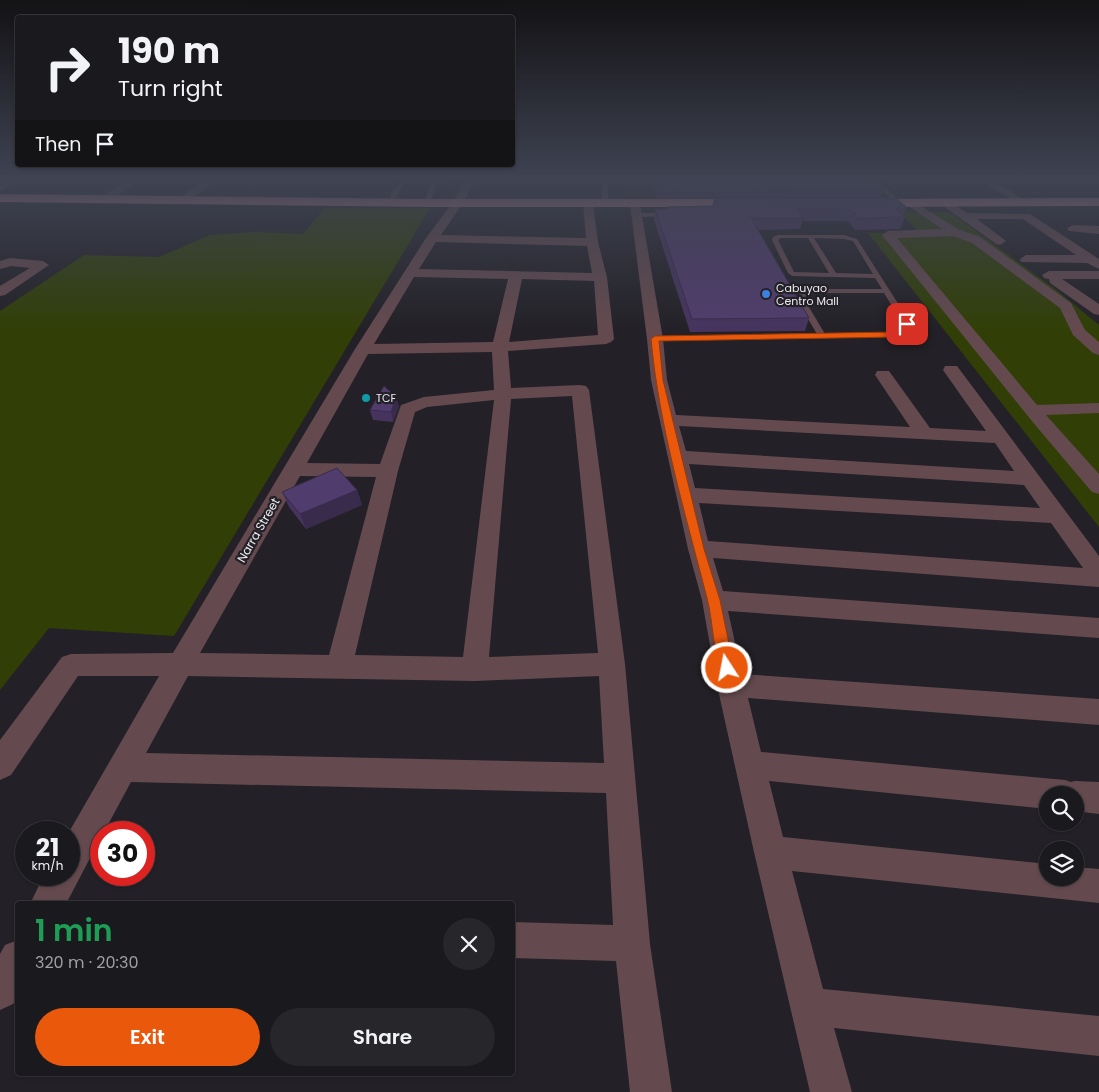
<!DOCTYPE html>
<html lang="en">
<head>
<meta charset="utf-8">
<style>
	:root { --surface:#1a191d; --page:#27262a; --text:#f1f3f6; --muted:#9fa0a4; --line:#38383b; --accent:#ea580c }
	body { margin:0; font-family:Poppins,sans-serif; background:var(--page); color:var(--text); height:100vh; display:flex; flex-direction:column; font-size:19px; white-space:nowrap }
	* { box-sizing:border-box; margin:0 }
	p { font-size:16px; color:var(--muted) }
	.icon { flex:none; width:28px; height:28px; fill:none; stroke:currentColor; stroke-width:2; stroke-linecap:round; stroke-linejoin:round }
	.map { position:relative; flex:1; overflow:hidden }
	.details { position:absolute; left:15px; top:901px; width:500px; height:175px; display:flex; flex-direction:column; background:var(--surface); border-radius:5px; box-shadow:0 1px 4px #0004,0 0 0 1px var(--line) }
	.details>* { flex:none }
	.guide { position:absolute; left:15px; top:15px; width:500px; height:152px; border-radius:5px; box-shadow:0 1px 4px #0004,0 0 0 1px var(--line); background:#1a191d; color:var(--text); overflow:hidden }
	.tools { position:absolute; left:1039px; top:786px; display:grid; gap:10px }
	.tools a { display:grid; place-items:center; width:45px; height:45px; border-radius:50%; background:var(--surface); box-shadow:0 1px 4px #0004,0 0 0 1px var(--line); font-size:25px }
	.speed { position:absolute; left:15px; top:821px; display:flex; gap:10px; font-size:25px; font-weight:700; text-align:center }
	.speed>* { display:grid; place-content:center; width:65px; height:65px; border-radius:50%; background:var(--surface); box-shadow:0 1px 4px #0004,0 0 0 1px var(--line); line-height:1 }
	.speed small { font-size:12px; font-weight:400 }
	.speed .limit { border:8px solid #d22; background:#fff; color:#111 }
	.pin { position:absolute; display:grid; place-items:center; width:42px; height:42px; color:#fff; margin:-21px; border-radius:10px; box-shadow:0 2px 8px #0006 }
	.me { position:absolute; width:55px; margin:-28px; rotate:349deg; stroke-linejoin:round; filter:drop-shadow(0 0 4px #0008) }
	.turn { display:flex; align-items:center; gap:18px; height:105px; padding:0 20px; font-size:22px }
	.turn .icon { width:65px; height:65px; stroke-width:2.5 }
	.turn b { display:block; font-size:35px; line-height:42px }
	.then { display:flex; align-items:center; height:48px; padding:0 20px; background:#0003; gap:10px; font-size:19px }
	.round { display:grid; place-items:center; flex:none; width:52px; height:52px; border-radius:26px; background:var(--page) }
	.overview { display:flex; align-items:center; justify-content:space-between; height:85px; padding:0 20px }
	h1 { font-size:30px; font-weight:600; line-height:38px; color:#1e9e55 }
	.cta { display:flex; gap:10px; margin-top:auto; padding:10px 20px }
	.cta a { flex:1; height:58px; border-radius:30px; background:var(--accent); color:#fff; font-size:20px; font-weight:600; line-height:58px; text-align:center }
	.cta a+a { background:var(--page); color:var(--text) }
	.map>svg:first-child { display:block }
	.industrial { fill:#34232c }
	.green { fill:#313f06 }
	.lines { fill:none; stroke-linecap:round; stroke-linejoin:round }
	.lane { fill:#644a4f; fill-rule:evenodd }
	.street { fill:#644a4f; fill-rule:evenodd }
	.highway { fill:#c0808d; fill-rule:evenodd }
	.wall { fill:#46345e }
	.shaded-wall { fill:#392b4c }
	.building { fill:#513d6d; stroke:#392b4c }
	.route { fill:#ea580c; stroke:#983908 }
	.shop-dot { fill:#3f7fe0; stroke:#232127; stroke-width:2 }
	.culture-dot { fill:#0f9aa8; stroke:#232127; stroke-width:2 }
	.labels { text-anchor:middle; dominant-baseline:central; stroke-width:4.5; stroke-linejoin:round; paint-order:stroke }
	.far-poi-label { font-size:11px; fill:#ebeaee; stroke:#232127; text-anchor:start }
	.street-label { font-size:12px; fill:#ebeaee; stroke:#232127 }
</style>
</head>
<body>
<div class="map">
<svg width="1099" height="1092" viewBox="0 0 1099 1092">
	<rect width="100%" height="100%" fill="#232127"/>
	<path class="industrial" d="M463,178h185l5,20h-26l-3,-13h-17v-5l-134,1 -10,19 -16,-1z"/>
	<path class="green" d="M295,178h168l-3,2 -15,1z
		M324,208h106l-256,428 -125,-8 -49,62v-379l84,-56 75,2 51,-22 45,-3 48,2z
		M898,211l52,1 105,77 44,36v202l-231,-294 51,-1z"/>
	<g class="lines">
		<path class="lane" d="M602,178h6v26l-3,2 -3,-2z
			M869,178h6l26,24v2h-4z
			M420,179l17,5 -8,20 -5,-1 7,-18 -16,-3 -12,3 -10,19h-4c1,-18 14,-25 31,-25z
			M670,213l2,3 -35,1 -3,-2 3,-2z
			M778,235h66l13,4 54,85 -4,10 -12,3 -243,4v-4h3l162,-3 -19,-32 -1,-5 6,-5 10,-3h69l-7,-11 -83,-2 -4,-3 -16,-33 1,-3zM781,238h27l21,35 -35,-1 -16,-32zM814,238l30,1 9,2 20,33 -37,-1zM813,293h71l19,31 -2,7 -7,2 -69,1 -19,-32 -1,-5z"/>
		<path class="street" d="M12,178h13l-25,13v-7z
			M130,178h12l-34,24h-8l-1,-2 1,-2z
			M207,178h12l-33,25h-8l-1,-2 1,-2z
			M466,178h10l-13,25 -22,32 145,3 -3,-34 5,-3 5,3 5,38 9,35 7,62 -3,3 -5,2 -98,7 3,37 69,-3 6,1 3,4 36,274 25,280 22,148h-42l-14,-131 -104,-3v-36l101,3 -7,-132 -475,-11 -27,50h-3v5l-35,67h-36l14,-29h25v-43l90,-156h-81l-67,99 -11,5v-40l62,-83 9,-3 102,-1 182,-304 71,-111 27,-36zM436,242l151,4 5,27 -173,-4zM414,277l94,2 -15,63 -119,2zM522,279l72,2 4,54 -89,7zM492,352l2,38 -70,7 -23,8 -21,59 -73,-1 61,-109zM572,396l26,257 -109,4 22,-258zM494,400l-31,257 -108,-2 43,-184 17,-59 12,-5zM300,476l76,1 -47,178 -129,-2zM188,676l287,5 124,-5 5,87 -458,-10z
			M977,178h12l38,24 -1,2h-8z
			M911,200l47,29 22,8 91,66 14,27 14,12v13l-6,-2 -20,-18 -13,-27 -88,-65 -19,-7 -56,2 140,167 62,-2v10l-53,2 53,59v20l-7,-2 -56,-66 -154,-191 6,-4 54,-2 -35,-24 -1,-2z
			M946,200l21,13 63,1 69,45v10l-12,-6 -66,-1 -1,-3 6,-4h50l-53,-36h-46l29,22 -6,4 -4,-1 -54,-39 -1,-2z
			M635,201l5,3 23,135 4,41 9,35 234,12 -35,-52 2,-4h12l41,57 56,3 -43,-61 2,-4h12l142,190v31l-386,-29 10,33 376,27v20l-371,-27 14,63 357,25v26l-351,-27 13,54 304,28 6,2 4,-1 24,1v32l-24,-3v-16h-27v14l-279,-28 14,56 265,27v14h27v-11l24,2v34l-307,-32 31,118 276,27v40l-265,-28 18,64h-42l-56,-240 -37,-167 -15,-85 -14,-51 -37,-169 -4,-41 -17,-135zM679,426l316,17 19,28 -328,-20zM689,464l335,21 16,23 -345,-20zM699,503l352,20 32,45 -375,-27z
			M1073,225l26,1v8l-30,-3 -2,-2 2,-2z
			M10,258l33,3 6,4 -44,30 -5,1v-10l30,-18 -19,-2 -11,3v-8z
			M1049,271h50v8h-37l37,25v11l-5,-1 -44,-31 -1,-4 -5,-1 -2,-3z
			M18,940v56l-5,8 -13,6v-56l5,-9z"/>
		<path class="highway" d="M0,194l427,5h324l7,4 -7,4h-324l-427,-5z
			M1099,198v8l-235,1 -7,-4 7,-4z"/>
	</g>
	<path class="wall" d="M652,178h221l11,9 -4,10 -223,1 -5,-12z
		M714,198l193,10 -4,8 2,1 -5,12 -45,1 -6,-8 -8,-1h-39l-2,8 -42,1 51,88 -4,13 -115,1 -36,-112 1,-11h12v-2l45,-1 1,-1z
		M399,406l-6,16 -20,-2 -3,-10z
		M357,490l5,15 -56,24 -17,-22 -7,-15z"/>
	<path class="shaded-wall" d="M396,397l3,9 -6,16 -2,-10z
		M357,490l5,15 -56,24 -6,-15z"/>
	<path class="building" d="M653,178h220l11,9 -226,1z
		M714,198h182l11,10h-13l11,9 -46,1 -6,-7 -8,-2h-48l6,9h-52l58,100 -117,1 -37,-110h13l-1,-2 45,-1 4,-4z
		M384,386l12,11 -5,15 -21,-2z
		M337,468l20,22 -57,24 -18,-22z"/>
	<linearGradient id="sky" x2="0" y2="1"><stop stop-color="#131215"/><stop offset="0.54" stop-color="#3f4352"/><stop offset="1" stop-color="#3f4352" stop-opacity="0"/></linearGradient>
	<rect width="1099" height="331" fill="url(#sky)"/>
	<path class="route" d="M907,321l4,3 -4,10 -12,3 -236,4 4,39 41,169 16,51 14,68 -2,4 -5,2 -5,-2c-9,-20 -9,-51 -15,-74 -22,-85 -48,-172 -56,-259l4,-3 240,-4 6,-2 2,-6z"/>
	<circle class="shop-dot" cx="766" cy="294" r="5"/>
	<circle class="culture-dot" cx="366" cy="398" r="5"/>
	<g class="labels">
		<g class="far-poi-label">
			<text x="776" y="288">Cabuyao<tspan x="776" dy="13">Centro Mall</tspan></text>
			<text x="376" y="398">TCF</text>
		</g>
		<g class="street-label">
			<text transform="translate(258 530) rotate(-60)">Narra Street</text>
		</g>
	</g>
</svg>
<div class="tools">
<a><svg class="icon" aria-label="search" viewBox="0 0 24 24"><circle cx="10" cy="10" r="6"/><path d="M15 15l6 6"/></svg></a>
<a><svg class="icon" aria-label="layers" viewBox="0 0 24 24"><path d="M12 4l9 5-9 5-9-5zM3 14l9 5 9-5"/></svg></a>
</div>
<div class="speed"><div>21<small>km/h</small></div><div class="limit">30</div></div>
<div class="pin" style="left:907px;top:324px;background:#d93025"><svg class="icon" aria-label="arrive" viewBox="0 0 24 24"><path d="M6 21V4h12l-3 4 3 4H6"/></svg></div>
<svg class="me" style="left:727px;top:668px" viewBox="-20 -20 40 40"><circle r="17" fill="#ea580c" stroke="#fff" stroke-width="3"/><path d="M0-11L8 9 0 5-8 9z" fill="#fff"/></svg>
<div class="guide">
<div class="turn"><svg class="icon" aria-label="right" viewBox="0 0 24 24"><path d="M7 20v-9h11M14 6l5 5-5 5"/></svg><div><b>190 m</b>Turn right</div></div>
<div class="then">Then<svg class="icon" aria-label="arrive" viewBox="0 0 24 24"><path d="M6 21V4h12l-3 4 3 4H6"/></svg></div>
</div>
<section class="details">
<div class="overview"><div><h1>1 min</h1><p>320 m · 20:30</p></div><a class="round"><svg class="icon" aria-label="close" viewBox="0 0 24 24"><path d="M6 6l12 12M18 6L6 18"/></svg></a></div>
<div class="cta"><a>Exit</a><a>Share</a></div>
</section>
</div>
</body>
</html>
